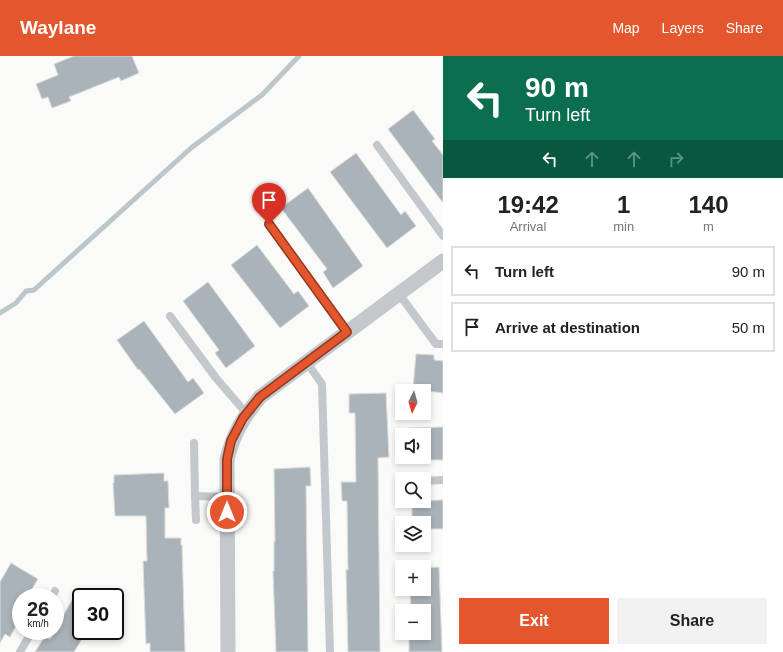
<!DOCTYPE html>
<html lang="en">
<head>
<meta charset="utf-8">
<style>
	:root { --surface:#fff; --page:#f2f2f2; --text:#222; --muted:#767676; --line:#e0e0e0; --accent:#e4572e }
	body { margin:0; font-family:Helvetica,sans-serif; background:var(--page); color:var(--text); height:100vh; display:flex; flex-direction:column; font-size:15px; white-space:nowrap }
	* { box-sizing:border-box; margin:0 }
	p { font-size:13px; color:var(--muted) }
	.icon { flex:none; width:22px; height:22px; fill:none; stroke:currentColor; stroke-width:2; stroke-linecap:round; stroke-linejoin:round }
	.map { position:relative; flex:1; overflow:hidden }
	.drawer { display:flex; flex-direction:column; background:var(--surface); width:340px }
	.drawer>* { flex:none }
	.guide { background:#0b6e4f; color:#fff; overflow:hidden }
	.needle { width:26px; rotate:185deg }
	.tools { position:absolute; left:395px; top:328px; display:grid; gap:8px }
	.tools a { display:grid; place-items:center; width:36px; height:36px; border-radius:0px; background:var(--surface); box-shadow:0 2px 6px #0003; font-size:20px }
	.speed { position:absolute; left:12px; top:532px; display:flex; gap:8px; font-size:20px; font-weight:700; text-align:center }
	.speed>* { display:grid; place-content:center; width:52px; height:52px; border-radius:50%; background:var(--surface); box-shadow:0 2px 6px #0003; line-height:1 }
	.speed small { font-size:10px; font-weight:400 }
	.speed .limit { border:2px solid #111; border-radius:6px; background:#fff; color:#111 }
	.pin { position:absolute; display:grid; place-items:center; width:34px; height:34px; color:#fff; margin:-41px -17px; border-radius:50% 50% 50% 0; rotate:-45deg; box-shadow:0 0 4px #0007 }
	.pin .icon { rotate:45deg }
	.me { position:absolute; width:44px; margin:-22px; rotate:0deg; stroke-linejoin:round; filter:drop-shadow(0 0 3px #0008) }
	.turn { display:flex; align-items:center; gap:14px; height:84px; padding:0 16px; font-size:18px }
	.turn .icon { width:52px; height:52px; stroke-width:2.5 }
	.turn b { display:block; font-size:28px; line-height:34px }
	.lanes { display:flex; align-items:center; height:38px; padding:0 16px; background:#0003; justify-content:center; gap:20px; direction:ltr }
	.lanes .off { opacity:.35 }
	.eta { display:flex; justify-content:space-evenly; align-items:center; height:68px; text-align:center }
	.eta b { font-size:24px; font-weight:800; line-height:28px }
	.cta { display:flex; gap:8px; margin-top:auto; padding:8px 16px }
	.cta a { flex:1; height:46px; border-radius:0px; background:var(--accent); color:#fff; font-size:16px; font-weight:800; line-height:46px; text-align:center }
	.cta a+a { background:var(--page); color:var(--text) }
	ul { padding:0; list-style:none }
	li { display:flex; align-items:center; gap:12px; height:50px; margin:0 8px 6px; padding:0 8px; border:2px solid var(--line); border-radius:0px }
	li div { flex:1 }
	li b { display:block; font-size:15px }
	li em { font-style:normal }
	header { display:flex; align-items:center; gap:24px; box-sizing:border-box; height:56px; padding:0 20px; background:var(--accent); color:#fff }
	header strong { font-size:19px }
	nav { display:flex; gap:22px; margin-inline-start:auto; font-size:14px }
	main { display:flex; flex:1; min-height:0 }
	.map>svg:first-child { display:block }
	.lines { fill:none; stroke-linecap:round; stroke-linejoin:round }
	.stream { stroke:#bbc7cb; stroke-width:5 }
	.building { fill:#aab3b9; stroke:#dcdcda }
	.service { stroke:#c3c8cc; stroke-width:8 }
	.minor { stroke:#c3c8cc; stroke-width:15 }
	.route-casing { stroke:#94391e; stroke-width:10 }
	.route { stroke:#e4572e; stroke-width:7 }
</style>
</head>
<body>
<header>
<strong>Waylane</strong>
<nav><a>Map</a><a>Layers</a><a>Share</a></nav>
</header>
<main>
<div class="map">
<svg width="443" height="596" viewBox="0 0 443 596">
	<rect width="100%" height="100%" fill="#fafaf8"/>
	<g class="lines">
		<path class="stream" d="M0,257l16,-10 10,-12 8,-1 157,-142 71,-53 37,-39"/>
	</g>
	<path class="building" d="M74,0h58l7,17 -18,8 -2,-4 -50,20 2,4 -19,7 -4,-11 -6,2 -6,-15 22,-9 -4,-11z
		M413,54l22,29 -3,2 11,14v48l-55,-74z
		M356,97l45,62 4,-4 11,15 -29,22 -57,-76z
		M308,132l55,78 -30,22 -10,-16 4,-3 -46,-61z
		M257,189l37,49 4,-3 11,15 -29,22 -49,-63z
		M208,226l47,64 -29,22 -11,-15 4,-3 -36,-49z
		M144,265l44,61 5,-4 11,15 -29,21 -36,-45 -1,1 -21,-30z
		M416,298l18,1v5l9,1v32l-30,-4z
		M386,337l3,64 -11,1 2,194h-32l-2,-82h2l-1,-69h-5l-1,-19h15l-1,-69h-6v-19z
		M443,371v33h-32v-3h13v-22h-16l1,-7z
		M310,411l1,19h-5l2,166h-32l-3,-81h1v-29l1,-1 -1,-72z
		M164,417v8h4l1,27h-4v30h16v7h1l3,107h-35v-9l-4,1 -3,-83h4l-1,-45h-31l-2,-33h1v-8z
		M443,444v29h-19v-6h-12v-22z
		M11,507l27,16 -11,18h-6v10l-7,11 5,3 -9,16 -5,-3 -5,9v-61z
		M439,511l3,85h-33v-19h15v-22h-13l-1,-19h6v-3h8v-21z
		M72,544l9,5v26h6l-13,21h-39l10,-16 5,3z"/>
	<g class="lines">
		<path class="service" d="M377,89l66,91
			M269,168l78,108
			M399,238l37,50h7
			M170,260l46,62 31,36
			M307,307l15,21 8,268
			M194,387l1,53 32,1
			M424,425l19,-1
			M195,440l1,24
			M52,541l3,-6
			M20,596l12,-21"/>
		<path class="minor" d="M228,596l-1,-193c7,-27 16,-41 33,-62l183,-136"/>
	</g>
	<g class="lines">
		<g class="route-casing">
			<path id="route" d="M227,456v-53l4,-18 12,-23 17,-21 87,-65 -78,-108"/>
		</g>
		<use href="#route" class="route"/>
	</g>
</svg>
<div class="tools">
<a><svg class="needle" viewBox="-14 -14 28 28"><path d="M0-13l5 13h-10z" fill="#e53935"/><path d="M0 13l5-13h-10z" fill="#767676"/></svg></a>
<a><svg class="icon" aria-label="sound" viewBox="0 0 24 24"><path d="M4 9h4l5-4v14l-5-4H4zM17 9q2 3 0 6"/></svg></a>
<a><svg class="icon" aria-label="search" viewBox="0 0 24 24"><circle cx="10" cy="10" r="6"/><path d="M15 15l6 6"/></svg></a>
<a><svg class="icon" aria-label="layers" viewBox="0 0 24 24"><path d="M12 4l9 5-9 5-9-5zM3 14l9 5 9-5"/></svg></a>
<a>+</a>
<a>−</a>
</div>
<div class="speed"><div>26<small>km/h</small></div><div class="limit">30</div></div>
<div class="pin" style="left:269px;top:168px;background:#d93025"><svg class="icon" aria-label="arrive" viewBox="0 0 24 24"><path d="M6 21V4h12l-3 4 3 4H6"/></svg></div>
<svg class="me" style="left:227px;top:456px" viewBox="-20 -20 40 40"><circle r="17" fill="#e4572e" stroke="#fff" stroke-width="3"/><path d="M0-11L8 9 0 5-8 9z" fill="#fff"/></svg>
</div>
<section class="drawer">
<div class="guide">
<div class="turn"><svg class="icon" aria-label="left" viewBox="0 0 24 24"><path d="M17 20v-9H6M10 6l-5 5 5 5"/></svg><div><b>90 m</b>Turn left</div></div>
<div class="lanes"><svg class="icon" aria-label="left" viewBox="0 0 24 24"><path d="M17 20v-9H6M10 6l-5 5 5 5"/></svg><svg class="icon off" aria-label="ahead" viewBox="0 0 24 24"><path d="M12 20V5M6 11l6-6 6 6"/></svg><svg class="icon off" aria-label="ahead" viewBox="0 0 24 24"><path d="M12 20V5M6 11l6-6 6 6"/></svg><svg class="icon off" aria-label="right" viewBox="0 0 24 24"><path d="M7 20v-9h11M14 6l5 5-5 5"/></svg></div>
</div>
<div class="eta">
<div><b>19:42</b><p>Arrival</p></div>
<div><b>1</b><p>min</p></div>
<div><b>140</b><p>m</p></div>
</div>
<ul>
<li><svg class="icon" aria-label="left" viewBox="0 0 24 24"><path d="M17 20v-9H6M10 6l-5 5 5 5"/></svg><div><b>Turn left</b></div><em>90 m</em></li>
<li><svg class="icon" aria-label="arrive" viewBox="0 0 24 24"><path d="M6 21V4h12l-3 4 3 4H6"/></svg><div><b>Arrive at destination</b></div><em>50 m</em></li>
</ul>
<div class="cta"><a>Exit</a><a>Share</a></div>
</section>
</main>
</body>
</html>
